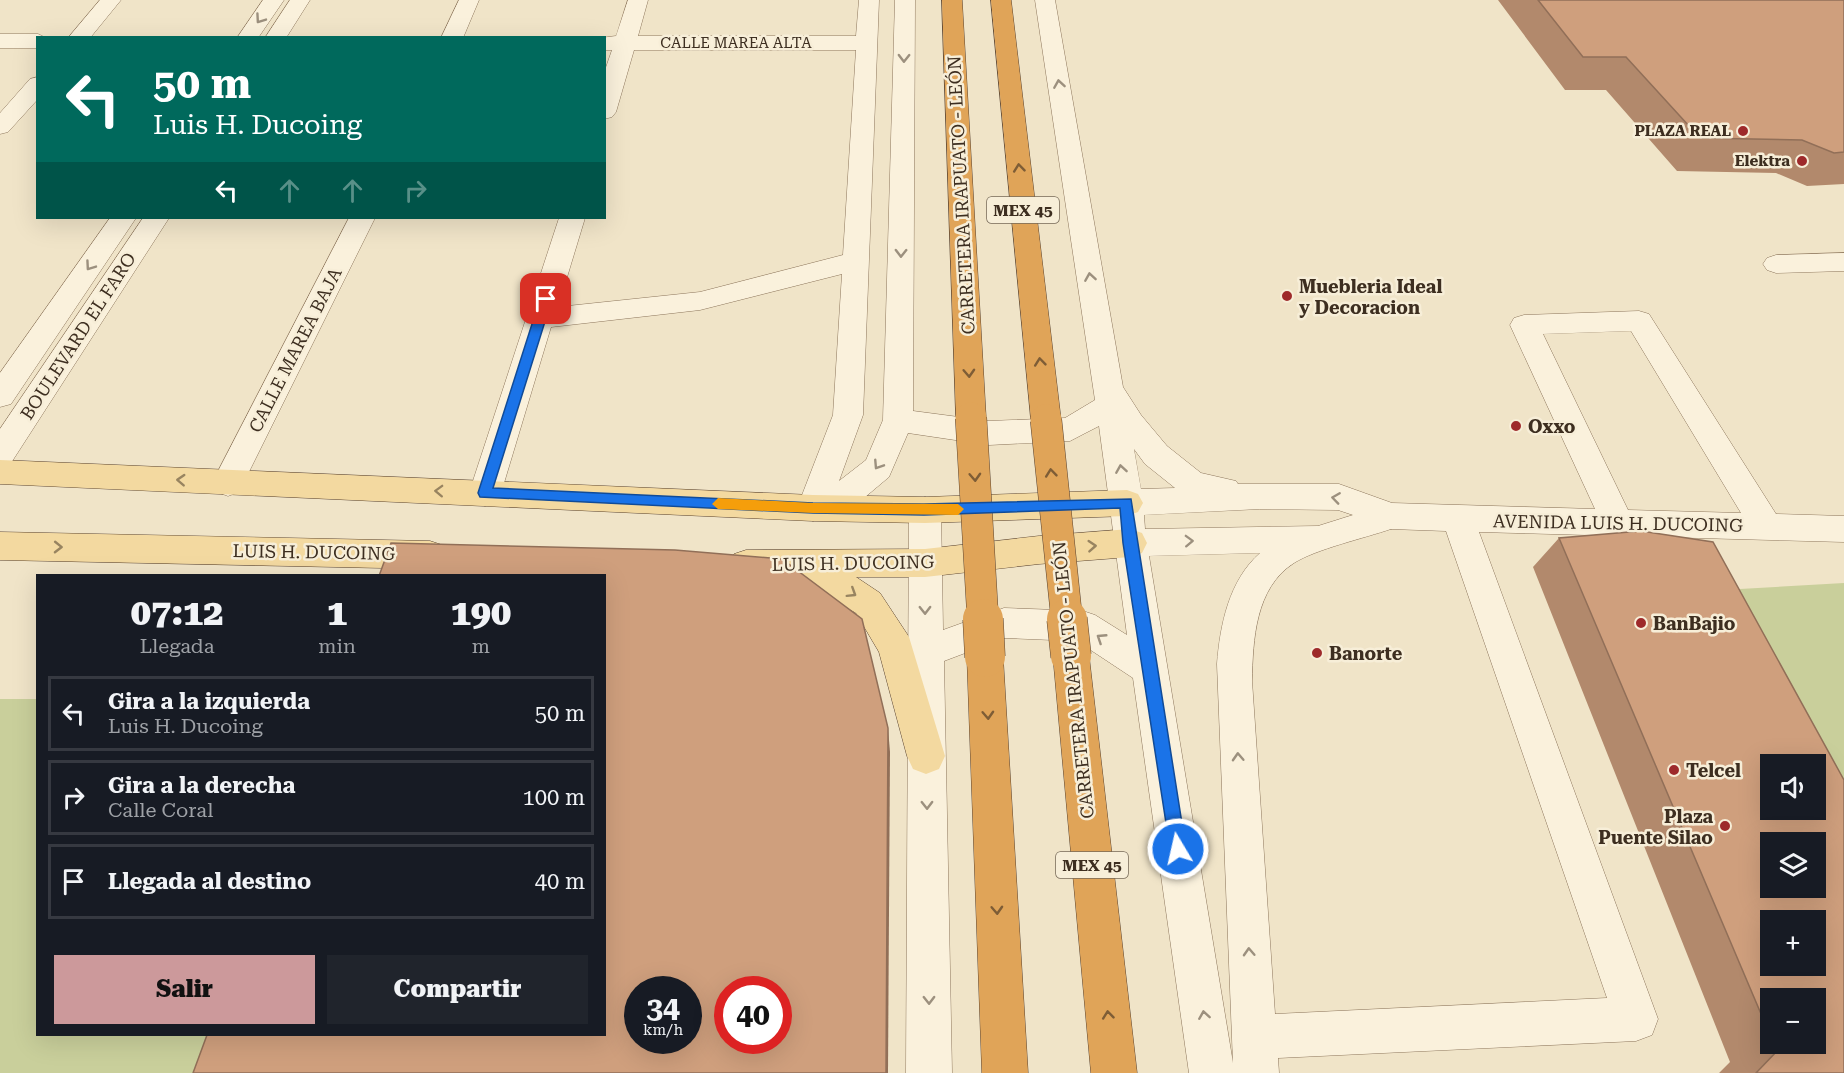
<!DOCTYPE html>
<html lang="es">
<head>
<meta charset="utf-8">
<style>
	:root { --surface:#171b24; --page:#20242c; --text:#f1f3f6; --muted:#9ea1a6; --line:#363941; --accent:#cc999b }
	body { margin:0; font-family:"Roboto Serif",serif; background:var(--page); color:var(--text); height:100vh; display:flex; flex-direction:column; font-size:22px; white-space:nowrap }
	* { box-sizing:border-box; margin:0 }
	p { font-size:20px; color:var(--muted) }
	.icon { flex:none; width:33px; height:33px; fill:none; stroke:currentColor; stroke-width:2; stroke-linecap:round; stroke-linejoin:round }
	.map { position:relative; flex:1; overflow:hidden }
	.details { position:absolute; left:36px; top:574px; width:570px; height:462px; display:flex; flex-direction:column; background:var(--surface); border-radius:0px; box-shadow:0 6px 24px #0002 }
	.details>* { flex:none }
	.banner { position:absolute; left:36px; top:36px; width:570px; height:183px; border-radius:0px; box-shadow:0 6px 24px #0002; background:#00695c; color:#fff; overflow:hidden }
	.buttons { position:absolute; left:1760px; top:754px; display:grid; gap:12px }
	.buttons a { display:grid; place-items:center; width:66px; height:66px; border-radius:0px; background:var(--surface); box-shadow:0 6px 24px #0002; font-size:30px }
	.speed { position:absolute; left:624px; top:976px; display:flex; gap:12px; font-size:30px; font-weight:700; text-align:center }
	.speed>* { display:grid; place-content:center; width:78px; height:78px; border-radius:50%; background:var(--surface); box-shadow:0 6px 24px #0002; line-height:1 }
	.speed small { font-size:15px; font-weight:400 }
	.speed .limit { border:9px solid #d22; background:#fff; color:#111 }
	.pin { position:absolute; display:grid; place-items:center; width:51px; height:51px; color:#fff; margin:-26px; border-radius:12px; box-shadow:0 3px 9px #0006 }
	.me { position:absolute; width:66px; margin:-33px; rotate:351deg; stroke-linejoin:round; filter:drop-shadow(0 0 4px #0008) }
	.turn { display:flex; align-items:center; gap:21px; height:126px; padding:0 18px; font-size:27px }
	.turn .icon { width:78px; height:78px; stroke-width:2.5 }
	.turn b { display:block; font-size:42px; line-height:51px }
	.lanes { display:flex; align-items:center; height:57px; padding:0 18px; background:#0003; justify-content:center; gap:30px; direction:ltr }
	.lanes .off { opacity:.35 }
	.eta { display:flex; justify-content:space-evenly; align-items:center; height:102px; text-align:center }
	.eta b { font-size:36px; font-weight:800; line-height:42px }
	.action { display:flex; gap:12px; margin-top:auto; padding:12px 18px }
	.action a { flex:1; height:69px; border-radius:0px; background:var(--accent); color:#111; font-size:24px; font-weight:800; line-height:69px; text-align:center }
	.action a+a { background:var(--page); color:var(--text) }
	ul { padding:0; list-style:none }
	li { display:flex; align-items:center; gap:18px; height:75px; margin:0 12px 9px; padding:0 6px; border:3px solid var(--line); border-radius:0px }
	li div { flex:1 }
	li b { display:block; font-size:22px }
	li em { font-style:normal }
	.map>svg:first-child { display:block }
	.green { fill:#c9cf9b }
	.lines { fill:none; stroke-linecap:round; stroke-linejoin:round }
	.minor-casing { stroke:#8d765c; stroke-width:1 }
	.major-casing { stroke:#5b4430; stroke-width:1 }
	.highway-casing { stroke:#5b4430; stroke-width:1 }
	.minor { fill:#faf1dc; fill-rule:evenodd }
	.major { fill:#f3d9a0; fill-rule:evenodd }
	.highway { fill:#e0a458; fill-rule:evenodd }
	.highway-bridge-far1-casing { stroke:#5b4430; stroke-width:32; stroke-linecap:butt }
	.highway-bridge-casing { stroke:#5b4430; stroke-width:41; stroke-linecap:butt }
	.highway-bridge-far1 { stroke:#e0a458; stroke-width:31 }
	.highway-bridge { stroke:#e0a458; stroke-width:40 }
	.wall { fill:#b2896c; fill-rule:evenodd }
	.shaded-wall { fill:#916f58 }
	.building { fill:#cf9f7d; stroke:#916f58; stroke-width:1.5; fill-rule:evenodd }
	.oneway { stroke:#9c907e }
	.oneway2 { stroke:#7e5d36 }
	.oneway3 { stroke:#988460 }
	.route { fill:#1a73e8; stroke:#114b97; stroke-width:1.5 }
	.slow { fill:#f59e0b }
	.poi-dot { fill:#9e2a2b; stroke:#f7eed8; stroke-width:2 }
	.labels { text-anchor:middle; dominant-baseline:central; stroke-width:5; stroke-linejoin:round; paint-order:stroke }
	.far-street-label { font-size:15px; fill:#3d2e20; stroke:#f7eed8 }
	.far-poi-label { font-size:15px; font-weight:bold; fill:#3d2e20; stroke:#f7eed8; text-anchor:end }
	.shield { fill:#f7eed8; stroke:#756857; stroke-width:1.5 }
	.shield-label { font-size:16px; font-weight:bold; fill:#3d2e20 }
	.street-label { font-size:18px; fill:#3d2e20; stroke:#f7eed8 }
	.poi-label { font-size:18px; font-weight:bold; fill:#3d2e20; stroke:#f7eed8; text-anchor:start }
</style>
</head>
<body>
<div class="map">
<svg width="1844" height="1073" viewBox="0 0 1844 1073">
	<rect width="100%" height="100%" fill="#f0e4c8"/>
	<path class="green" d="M1844,583v214l-122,-207z
		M0,699h37l1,336h212l-14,38h-236z"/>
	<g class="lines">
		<g class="minor-casing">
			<path id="minor" d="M100,0h21l-31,38h-22z
				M263,0h21l-26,38h-21z
				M290,0h20l-24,38h-21z
				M459,0h20l-16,38h-22z
				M628,0h20l-10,36h218l3,-36h20l-16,415 -24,66 27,-21 17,-40 12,-420h20l-2,411 76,10 76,-3 30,-18 -60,-400h20l68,387 18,28 26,31 34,27 35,8 2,3h101l53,19 203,6 -85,-184 4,-7 10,-3 115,-4 10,3 127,200 68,2v26l-365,-10 179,487 -6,16 -16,6 -358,17 1,15h-90l-56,-395 -56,-37 -72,-3 -61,23 8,412h-46l3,-563 5,-9 11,-4 11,4 5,9 2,120 61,-22 79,3 12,4 32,20 -28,-209 -29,15 -81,4 -81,-12 -19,44 -25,21 -51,23 -11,-4 -5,-9 36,-93 9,-141 -142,36 -149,17 -50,166 -5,9 -11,4 -11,-4 -5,-9 90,-275h26l-27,89 142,-15 143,-37 13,-205h-222l-18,62 -4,5 -8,2v-46l8,-23h-8v-12h-4l16,-2zM1631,331l110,182 -113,-3 -85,-176zM1134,449l11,15 30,24 -34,1zM1260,509l78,1 15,5 -35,11 -173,3 -1,-14zM1391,529l55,2 161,467 -332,16 -23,-333c1,-41 3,-93 42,-118 22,-14 71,-25 97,-34zM1260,553c-31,27 -40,72 -43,111l16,399 -84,-507z
				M0,34h38l8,4h-8v10h-38z
				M38,77v22l-30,33 -8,2v-21l30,-34z
				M110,218h26l-125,186 -11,3v-34z
				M143,218h26l-158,245 -11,3v-37z
				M349,218h26l-136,274 -11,4 -11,-4 -5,-9z
				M1844,253v18l-68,2 -9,-3 -4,-6 4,-6 9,-3z"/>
		</g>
		<g class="major-casing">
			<path id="major" d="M0,460l813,35 112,2 202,-7 11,4 5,9 -5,9 -11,4 -202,7 -112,-2 -813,-37z
				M1130,529l12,4 5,10 -5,10 -12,4 -91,7 -114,13h-69l24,16 29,44 36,119 -6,13 -13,5 -13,-5 -6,-13 -28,-104 -23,-39 -61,-35h-49l-12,-4 -5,-10 5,-10 12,-4 179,-1 114,-13z
				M0,532l430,9 12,4 5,10 -5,10 -12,4 -430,-9z"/>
		</g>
		<g class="highway-casing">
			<path id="highway" d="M942,0h20l24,418 -4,8 -11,3 -11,-3 -4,-8z
				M991,0h20l50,420 -4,8 -11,3 -11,-3 -4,-8z
				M1071,640l13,5 5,11 48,417h-46l-38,-417 5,-11z
				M985,641l13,5 5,11 25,416h-46l-15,-416 5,-11z"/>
		</g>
		<use href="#minor" class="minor"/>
		<use href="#major" class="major"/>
		<use href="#highway" class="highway"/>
		<g class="highway-bridge-far1-casing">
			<path id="highway-bridge-far1" d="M971,418l12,203
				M1046,420l21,201"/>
		</g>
		<g class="highway-bridge-casing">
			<path id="highway-bridge" d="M983,619l2,38
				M1067,619l4,37"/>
		</g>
		<use href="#highway-bridge-far1" class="highway-bridge-far1"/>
		<use href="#highway-bridge" class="highway-bridge"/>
	</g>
	<path class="wall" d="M1498,0h346v184l-37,2 -31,-13 -99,-2 -71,-81h-41z
		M1559,538l285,535h-125l11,-11 -197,-495zM1770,999l45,45h-45z"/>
	<path class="shaded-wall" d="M888,728l2,24 -2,321h-2z"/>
	<path class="building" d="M1538,0h306v152l-10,1 -32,-13 -102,-2 -74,-81h-43z
		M1641,531l72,11 131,238v293h-88l21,-22 -3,-7h41v-45h-45v36l-211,-497zM1770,765h45v45h-45zM1770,843h45v45h-45zM1770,921h45v45h-45z
		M391,543l284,7 107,9 80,60 26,109 -2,345h-693l14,-38h397v-459h-225zM638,990h50v51h-50zM728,990h50v51h-50z"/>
	<defs><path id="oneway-chevron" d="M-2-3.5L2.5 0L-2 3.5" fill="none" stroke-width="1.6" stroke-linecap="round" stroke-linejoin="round" transform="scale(1.5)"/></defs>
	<g class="oneway">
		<use href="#oneway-chevron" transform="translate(260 19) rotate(125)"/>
		<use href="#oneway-chevron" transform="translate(904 58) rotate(91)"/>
		<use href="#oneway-chevron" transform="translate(1059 84) rotate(-99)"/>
		<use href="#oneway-chevron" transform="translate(901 253) rotate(91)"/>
		<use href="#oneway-chevron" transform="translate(90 266) rotate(125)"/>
		<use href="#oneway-chevron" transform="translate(1090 277) rotate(-99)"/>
		<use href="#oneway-chevron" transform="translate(878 465) rotate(123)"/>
		<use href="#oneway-chevron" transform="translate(1121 469) rotate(-99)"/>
		<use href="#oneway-chevron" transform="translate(1336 498) rotate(-172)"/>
		<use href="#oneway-chevron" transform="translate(1189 541) rotate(-2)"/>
		<use href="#oneway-chevron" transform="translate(925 610) rotate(89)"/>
		<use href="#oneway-chevron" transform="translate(1101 638) rotate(-147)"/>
		<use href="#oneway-chevron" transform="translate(1238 757) rotate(-93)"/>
		<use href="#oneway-chevron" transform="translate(927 805) rotate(89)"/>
		<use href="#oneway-chevron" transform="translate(1249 952) rotate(-93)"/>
		<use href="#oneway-chevron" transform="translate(929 1000) rotate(89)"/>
		<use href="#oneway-chevron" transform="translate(1204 1015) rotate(-99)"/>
	</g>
	<g class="oneway2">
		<use href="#oneway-chevron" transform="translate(1019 168) rotate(-96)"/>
		<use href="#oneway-chevron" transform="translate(1040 362) rotate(-96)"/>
		<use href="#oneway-chevron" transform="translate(969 373) rotate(87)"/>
		<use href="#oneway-chevron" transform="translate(1051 473) rotate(-96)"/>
		<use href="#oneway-chevron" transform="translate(975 477) rotate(87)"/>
		<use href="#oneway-chevron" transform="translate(988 715) rotate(87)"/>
		<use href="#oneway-chevron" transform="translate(997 910) rotate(87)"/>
		<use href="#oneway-chevron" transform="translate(1108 1015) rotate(-96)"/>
	</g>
	<g class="oneway3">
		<use href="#oneway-chevron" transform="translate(181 480) rotate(-177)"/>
		<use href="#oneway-chevron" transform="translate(439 491) rotate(-178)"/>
		<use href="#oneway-chevron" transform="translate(1092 546) rotate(-4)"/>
		<use href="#oneway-chevron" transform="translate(58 547) rotate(1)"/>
		<use href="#oneway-chevron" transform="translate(852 593) rotate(32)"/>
	</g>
	<path class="route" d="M546,295l6,4 -59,189 320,15 111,1 207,-5 55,350 -2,6 -6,2 -6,-2 -2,-6 -47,-306 -3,-35 -196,7 -111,-2 -333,-16 -2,-4 62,-194z"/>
	<path class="slow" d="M718,498l95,5 145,1 6,5 -6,6 -145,-2 -95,-4 -6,-5z"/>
	<g class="poi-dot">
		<circle cx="1743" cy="131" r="6"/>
		<circle cx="1802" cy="161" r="6"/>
		<circle cx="1287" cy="296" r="6"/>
		<circle cx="1516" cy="426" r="6"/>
		<circle cx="1641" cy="623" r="6"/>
		<circle cx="1317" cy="653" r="6"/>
		<circle cx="1674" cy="770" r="6"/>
		<circle cx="1725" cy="826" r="6"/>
	</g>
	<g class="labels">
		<g class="far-street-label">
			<text x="736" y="43">CALLE MAREA ALTA</text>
		</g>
		<g class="far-poi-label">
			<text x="1731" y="131">PLAZA REAL</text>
			<text x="1790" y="161">Elektra</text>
		</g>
		<g class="shield">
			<rect x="987" y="197" width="72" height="26" rx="4.5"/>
			<rect x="1056" y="852" width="72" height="26" rx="4.5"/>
		</g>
		<g class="shield-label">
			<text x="1023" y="210">MEX 45</text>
			<text x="1092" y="865">MEX 45</text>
		</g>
		<g class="street-label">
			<text transform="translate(961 195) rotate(-93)">CARRETERA IRAPUATO - LEÓN</text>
			<text transform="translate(78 336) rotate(-57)">BOULEVARD EL FARO</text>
			<text transform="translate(295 350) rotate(-63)">CALLE MAREA BAJA</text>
			<text transform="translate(1618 523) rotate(1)">AVENIDA LUIS H. DUCOING</text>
			<text transform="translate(314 552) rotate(1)">LUIS H. DUCOING</text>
			<text transform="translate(853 563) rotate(-1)">LUIS H. DUCOING</text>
			<text transform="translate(1073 680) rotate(-96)">CARRETERA IRAPUATO - LEÓN</text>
		</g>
		<g class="poi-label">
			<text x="1299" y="286">Muebleria Ideal<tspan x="1299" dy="21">y Decoracion</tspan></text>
			<text x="1528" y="426">Oxxo</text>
			<text x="1653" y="623">BanBajio</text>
			<text x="1329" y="653">Banorte</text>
			<text x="1686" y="770">Telcel</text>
			<text x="1713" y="816" text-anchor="end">Plaza<tspan x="1713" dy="21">Puente Silao</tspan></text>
		</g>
	</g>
</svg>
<div class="buttons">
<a><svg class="icon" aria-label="sound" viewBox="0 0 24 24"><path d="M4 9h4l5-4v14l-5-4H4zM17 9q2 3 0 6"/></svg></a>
<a><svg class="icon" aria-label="layers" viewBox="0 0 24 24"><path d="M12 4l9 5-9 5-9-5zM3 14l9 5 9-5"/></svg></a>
<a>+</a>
<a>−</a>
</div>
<div class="speed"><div>34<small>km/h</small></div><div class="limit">40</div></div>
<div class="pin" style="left:546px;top:299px;background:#d93025"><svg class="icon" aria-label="arrive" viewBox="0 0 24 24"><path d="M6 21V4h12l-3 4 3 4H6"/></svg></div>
<svg class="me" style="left:1178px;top:849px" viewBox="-20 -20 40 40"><circle r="17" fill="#1a73e8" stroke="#fff" stroke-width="3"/><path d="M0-11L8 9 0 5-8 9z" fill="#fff"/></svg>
<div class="banner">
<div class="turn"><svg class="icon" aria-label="left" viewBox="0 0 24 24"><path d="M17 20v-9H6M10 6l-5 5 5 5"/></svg><div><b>50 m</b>Luis H. Ducoing</div></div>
<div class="lanes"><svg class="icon" aria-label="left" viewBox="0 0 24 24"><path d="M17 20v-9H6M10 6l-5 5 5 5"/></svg><svg class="icon off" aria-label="ahead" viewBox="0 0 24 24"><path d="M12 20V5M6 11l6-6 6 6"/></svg><svg class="icon off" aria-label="ahead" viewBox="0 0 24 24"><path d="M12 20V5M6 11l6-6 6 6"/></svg><svg class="icon off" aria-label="right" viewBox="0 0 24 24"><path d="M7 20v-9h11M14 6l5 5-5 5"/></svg></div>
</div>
<section class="details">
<div class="eta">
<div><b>07:12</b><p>Llegada</p></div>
<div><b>1</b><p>min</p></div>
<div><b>190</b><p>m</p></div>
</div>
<ul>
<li><svg class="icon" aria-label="left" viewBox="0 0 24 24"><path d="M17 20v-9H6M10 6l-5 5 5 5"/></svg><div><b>Gira a la izquierda</b><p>Luis H. Ducoing</p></div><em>50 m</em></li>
<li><svg class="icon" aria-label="right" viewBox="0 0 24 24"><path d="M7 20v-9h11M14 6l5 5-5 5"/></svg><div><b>Gira a la derecha</b><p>Calle Coral</p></div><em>100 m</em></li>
<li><svg class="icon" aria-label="arrive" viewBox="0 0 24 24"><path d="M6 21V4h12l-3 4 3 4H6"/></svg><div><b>Llegada al destino</b></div><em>40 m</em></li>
</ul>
<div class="action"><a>Salir</a><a>Compartir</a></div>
</section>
</div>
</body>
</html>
